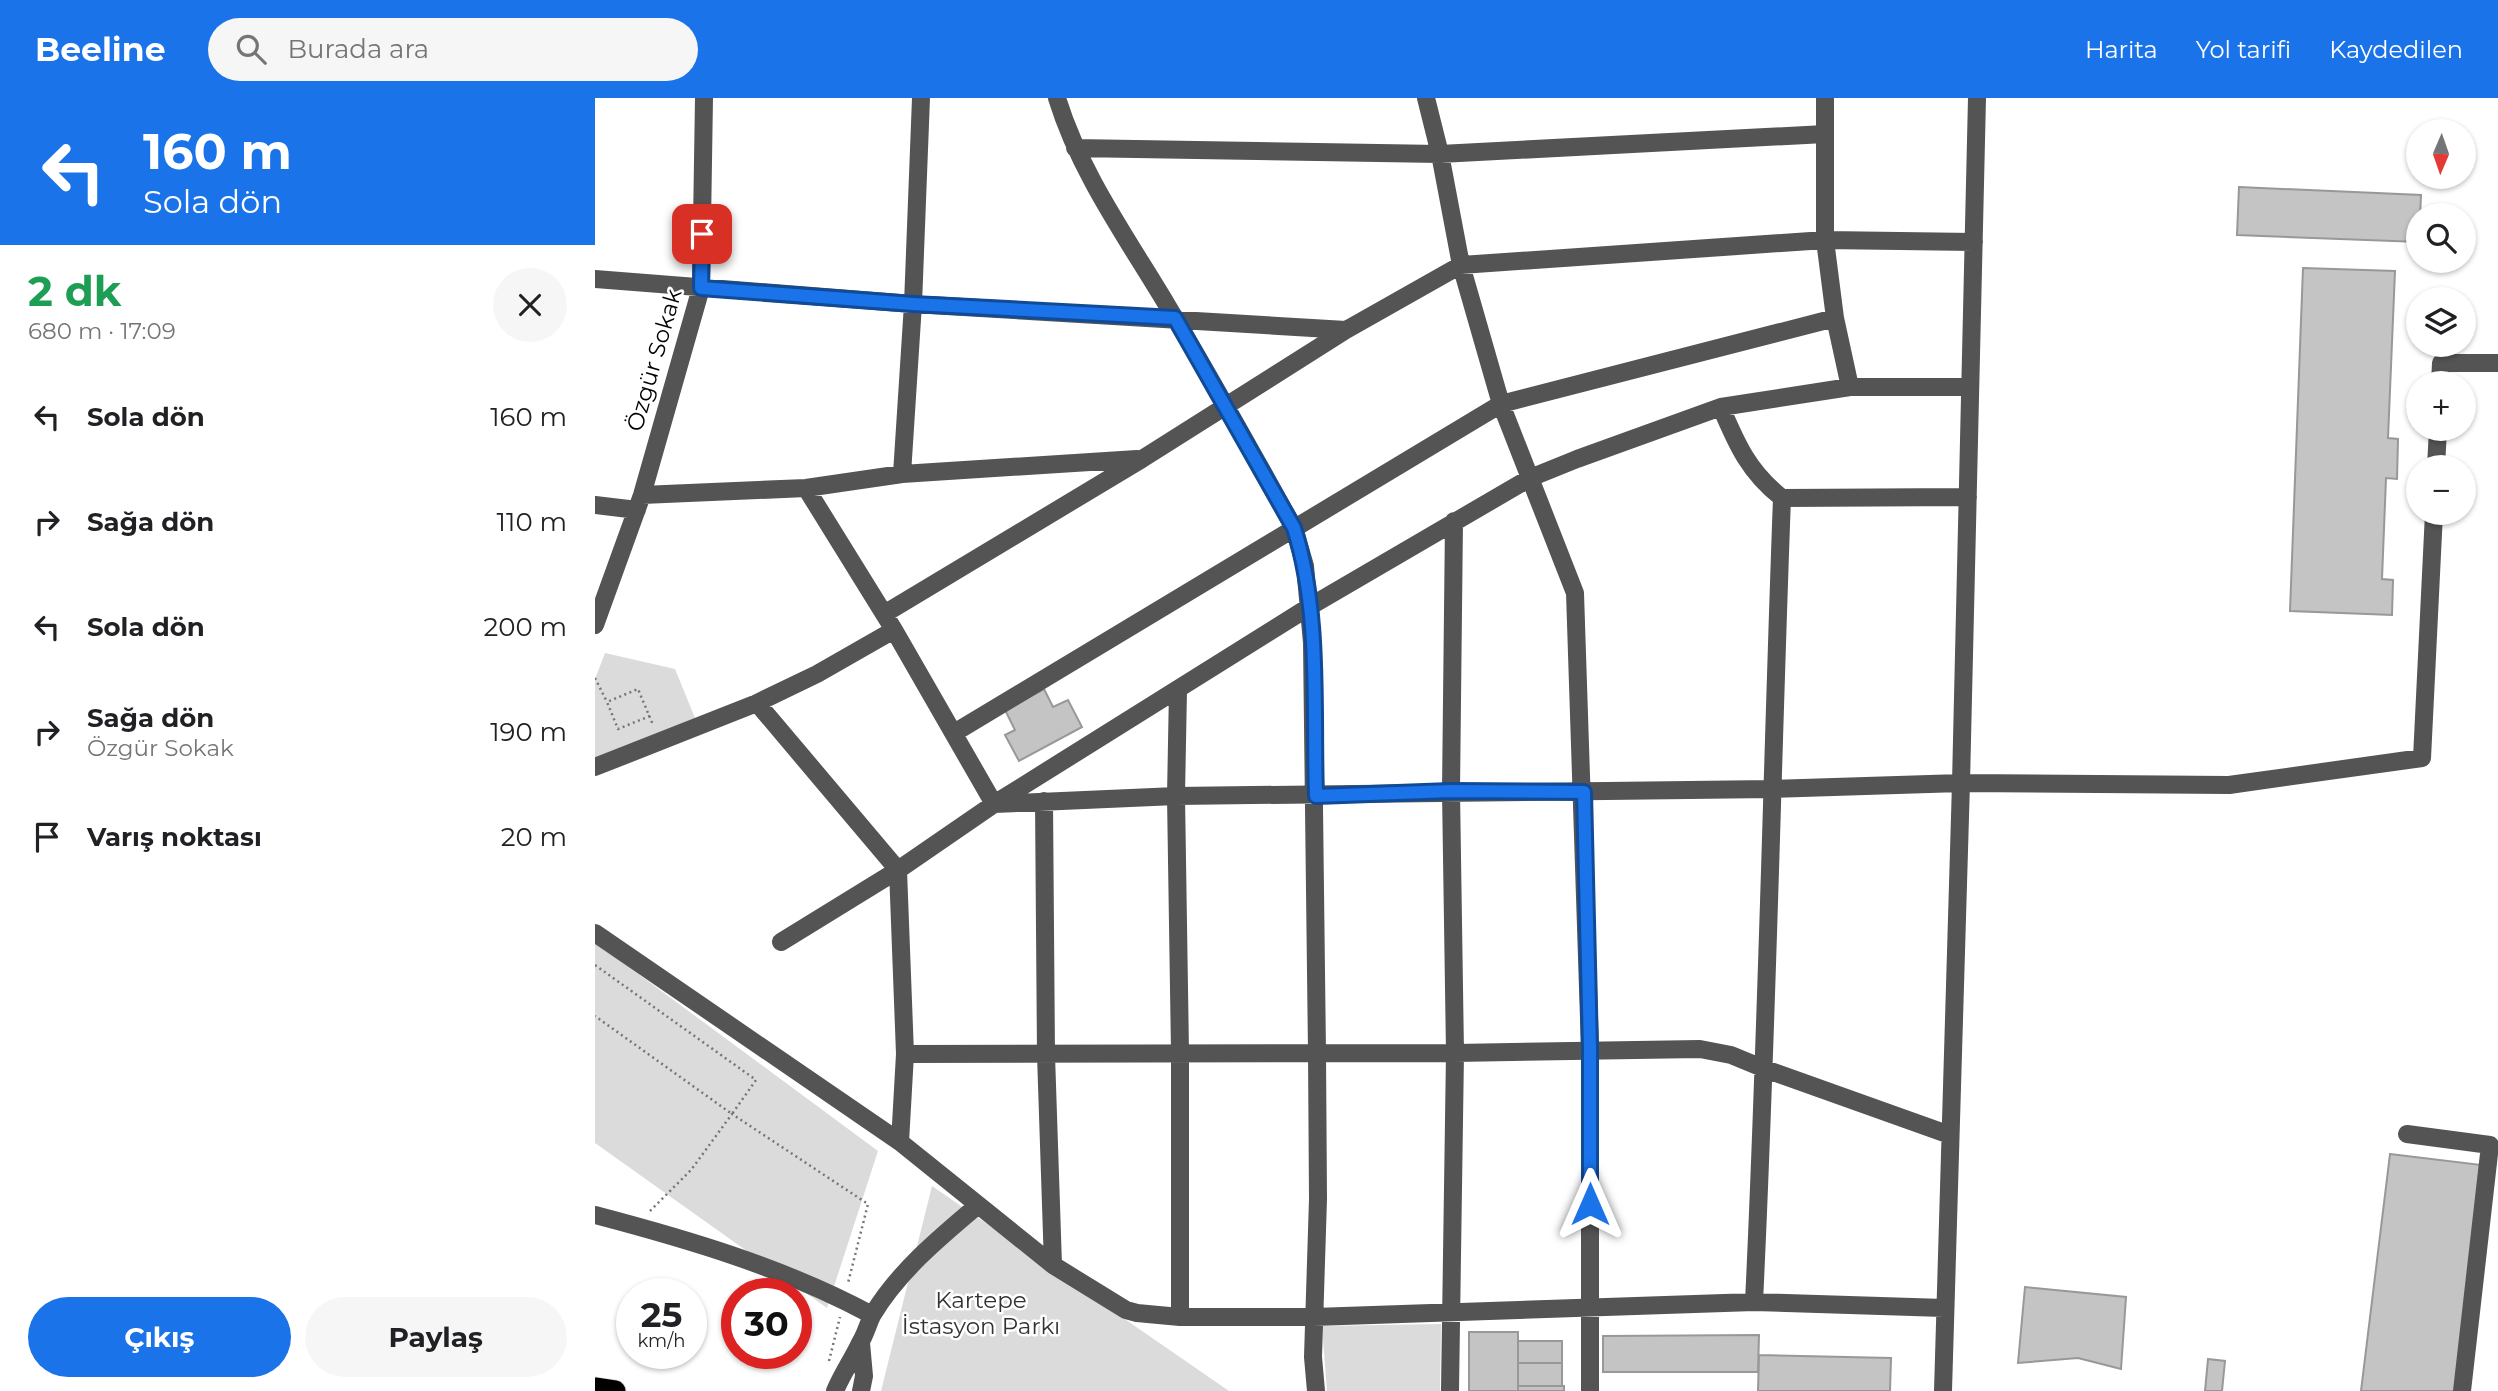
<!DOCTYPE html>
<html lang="tr">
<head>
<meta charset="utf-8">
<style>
	:root { --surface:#fff; --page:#f6f6f6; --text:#202124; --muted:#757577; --accent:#1a73e8 }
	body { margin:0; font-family:Montserrat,sans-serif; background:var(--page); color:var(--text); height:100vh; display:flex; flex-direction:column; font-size:26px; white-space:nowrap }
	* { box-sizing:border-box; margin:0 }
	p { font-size:23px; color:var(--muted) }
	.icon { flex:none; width:38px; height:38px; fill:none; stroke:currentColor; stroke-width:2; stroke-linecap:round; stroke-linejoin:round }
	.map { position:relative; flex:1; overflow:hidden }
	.panel { display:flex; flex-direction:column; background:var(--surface); width:595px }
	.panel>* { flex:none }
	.guide { background:#1a73e8; color:#fff; overflow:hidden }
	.needle { width:46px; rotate:182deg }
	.tools { position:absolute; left:1811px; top:21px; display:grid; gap:14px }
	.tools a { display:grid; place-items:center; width:70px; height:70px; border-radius:50%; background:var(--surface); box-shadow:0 2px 5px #0004; font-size:35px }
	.speed { position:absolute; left:21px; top:1180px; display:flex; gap:14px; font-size:35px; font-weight:700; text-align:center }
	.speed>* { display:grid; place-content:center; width:91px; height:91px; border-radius:50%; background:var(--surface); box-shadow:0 2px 5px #0004; line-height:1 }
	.speed small { font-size:18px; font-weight:400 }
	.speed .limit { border:10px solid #d22; background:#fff; color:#111 }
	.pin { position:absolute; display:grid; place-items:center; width:60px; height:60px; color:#fff; margin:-30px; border-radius:14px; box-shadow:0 4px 10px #0006 }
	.me { position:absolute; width:77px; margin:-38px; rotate:0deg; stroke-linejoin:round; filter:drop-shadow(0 0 5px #0008) }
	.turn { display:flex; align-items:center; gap:24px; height:147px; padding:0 28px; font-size:32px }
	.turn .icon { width:91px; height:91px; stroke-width:2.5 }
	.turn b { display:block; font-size:49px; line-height:60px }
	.round { display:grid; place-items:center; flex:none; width:74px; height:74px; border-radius:37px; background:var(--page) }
	.head { display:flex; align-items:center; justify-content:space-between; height:119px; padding:0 28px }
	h1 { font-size:42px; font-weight:700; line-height:52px; color:#1e9e55 }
	.button { display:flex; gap:14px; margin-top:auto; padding:14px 28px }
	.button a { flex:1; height:80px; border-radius:42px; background:var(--accent); color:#fff; font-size:28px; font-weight:700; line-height:80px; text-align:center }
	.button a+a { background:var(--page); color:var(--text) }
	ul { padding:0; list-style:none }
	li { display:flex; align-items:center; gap:21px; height:105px; padding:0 28px }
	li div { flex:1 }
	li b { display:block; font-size:26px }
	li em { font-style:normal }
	header { display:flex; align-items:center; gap:42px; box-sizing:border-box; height:98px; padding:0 35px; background:var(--accent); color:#fff }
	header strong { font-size:33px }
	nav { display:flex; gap:38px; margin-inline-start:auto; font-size:24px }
	.search { width:490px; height:63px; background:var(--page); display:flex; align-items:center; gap:18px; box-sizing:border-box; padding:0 24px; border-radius:38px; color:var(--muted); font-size:26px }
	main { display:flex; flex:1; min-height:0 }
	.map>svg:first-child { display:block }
	.green { fill:#dbdbdb }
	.building { fill:#c4c4c4; stroke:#989898; stroke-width:2 }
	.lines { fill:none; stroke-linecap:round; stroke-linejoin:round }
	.highway-casing { stroke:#dbdbdb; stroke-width:23 }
	.path { stroke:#767676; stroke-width:2.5; stroke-dasharray:2 3.5; stroke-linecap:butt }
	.minor { stroke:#545454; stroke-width:18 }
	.highway { stroke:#000; stroke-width:21 }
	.route-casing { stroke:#114b97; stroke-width:18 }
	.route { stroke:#1a73e8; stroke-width:12 }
	.labels { text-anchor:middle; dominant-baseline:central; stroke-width:5; stroke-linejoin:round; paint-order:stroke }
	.street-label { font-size:23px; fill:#000; stroke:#fff }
	.park-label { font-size:23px; fill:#323232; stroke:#fff }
</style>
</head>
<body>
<header>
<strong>Beeline</strong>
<div class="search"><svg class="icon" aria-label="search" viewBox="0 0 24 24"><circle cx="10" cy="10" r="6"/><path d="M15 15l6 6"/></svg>Burada ara</div>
<nav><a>Harita</a><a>Yol tarifi</a><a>Kaydedilen</a></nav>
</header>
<main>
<section class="panel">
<div class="guide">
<div class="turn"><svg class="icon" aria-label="left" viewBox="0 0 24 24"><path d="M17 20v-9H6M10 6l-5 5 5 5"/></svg><div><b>160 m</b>Sola dön</div></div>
</div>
<div class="head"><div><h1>2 dk</h1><p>680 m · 17:09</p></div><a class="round"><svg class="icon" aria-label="close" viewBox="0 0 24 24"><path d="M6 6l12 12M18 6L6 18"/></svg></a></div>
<ul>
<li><svg class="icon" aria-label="left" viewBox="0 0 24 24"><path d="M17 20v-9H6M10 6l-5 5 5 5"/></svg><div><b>Sola dön</b></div><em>160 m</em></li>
<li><svg class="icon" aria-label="right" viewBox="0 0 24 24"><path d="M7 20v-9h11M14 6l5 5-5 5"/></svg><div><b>Sağa dön</b></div><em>110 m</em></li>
<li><svg class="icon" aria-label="left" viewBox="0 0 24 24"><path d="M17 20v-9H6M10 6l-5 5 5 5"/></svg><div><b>Sola dön</b></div><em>200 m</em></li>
<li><svg class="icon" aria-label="right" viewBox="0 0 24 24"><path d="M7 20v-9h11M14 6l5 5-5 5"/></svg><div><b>Sağa dön</b><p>Özgür Sokak</p></div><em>190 m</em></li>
<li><svg class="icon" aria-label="arrive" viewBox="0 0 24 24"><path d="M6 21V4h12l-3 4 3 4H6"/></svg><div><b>Varış noktası</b></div><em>20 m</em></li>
</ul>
<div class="button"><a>Çıkış</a><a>Paylaş</a></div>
</section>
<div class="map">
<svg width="1903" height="1293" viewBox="0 0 1903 1293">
	<rect width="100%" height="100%" fill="#fff"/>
	<path class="green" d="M10,555l70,16 20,49 -100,41v-80z
		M0,844l283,209 -51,157 -232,-165z
		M337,1088l297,205h-348z
		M846,1226l-1,67h-113l-5,-65z"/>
	<path class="building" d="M1644,89l182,8 -2,47 -182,-7z
		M1708,170l92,3 -7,167 10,1 -1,40 -11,-1 -4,101 11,1 -1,35 -102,-4z
		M449,591l9,18 15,-7 14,27 -63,34 -14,-26 10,-5 -10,-20z
		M1795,1056l100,12 -27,225h-102z
		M1430,1189l101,10 -5,72 -43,-11 -60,5z
		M874,1234h49v59h-49z
		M1164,1237l-1,37h-155v-36z
		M923,1243h44v22h-44z
		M1164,1257l132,3 -1,33h-132z
		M1613,1261l17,2 -3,30h-17z
		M923,1265h44v23h-44z
		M923,1288h46v5h-46z"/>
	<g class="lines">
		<g class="highway-casing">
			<path id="highway" d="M0,1290l20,3"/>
		</g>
		<path class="path" d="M0,580l12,24
			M55,618l-32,13 -11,-27 31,-13 15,36
			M0,867l161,115 -24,34 -137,-98
			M55,1113l41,-41 41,-56 136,90 -20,79
			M234,1263l11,-44"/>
		<path class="minor" d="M462,0c23,75 70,140 110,207 44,73 85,148 127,223l11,38 7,77 5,410 1,146 -5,158 3,34
			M831,0l14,56 21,111 40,139 74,189 15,456v342
			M480,50l365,6 385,-20
			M0,181l318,25 433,26
			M1845,285l1,-20h57
			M1255,289h119
			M1126,309c16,38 28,65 61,91 -10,268 -15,536 -28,804
			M1841,369l2,-38
			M307,376l11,-170 8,-206
			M211,390l88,142 100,174 182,-8 595,-7 190,-6 268,2 193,-27 12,-245
			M47,397l164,-7 96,-14 235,-15
			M1187,400l186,-1
			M0,407l42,5
			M289,516l258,-155 204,-129 115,-65 364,-25 149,2
			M0,527l47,-130 59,-207 3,-190
			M583,592l-2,106 4,256v265
			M162,605l141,167 7,184 -5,88 153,123 73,45 11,3 43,4h134l440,-15 190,6
			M359,635l547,-329 334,-86
			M0,669l162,-64 60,-29 77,-44
			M449,703l2,254 7,210
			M0,835l305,209
			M186,844l117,-72 96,-66 315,-197 221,-129 47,-19 144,-52 129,-20 -15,-69 -10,-78v-142
			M310,956l550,-1 245,-4 31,6 34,14 185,66
			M1812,1036l83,11 -28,246
			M0,1117c95,25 190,53 277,100
			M240,1293c7,-17 17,-31 25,-48 6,-9 8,-20 13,-29 26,-43 67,-77 105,-109
			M266,1293l3,-15 -3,-33
			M855,1293l5,-338 -4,-262 3,-270
			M1348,1293l18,-608 16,-685"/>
		<use href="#highway" class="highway"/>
	</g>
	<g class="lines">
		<g class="route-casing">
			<path id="route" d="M107,136l-1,54 212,16 262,14 119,210c27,85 19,180 22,268l135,-5 133,1 6,257v155"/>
		</g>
		<use href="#route" class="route"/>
	</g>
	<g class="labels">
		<g class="street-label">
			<text transform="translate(59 262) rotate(-74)">Özgür Sokak</text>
		</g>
		<g class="park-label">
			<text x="386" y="1202">Kartepe<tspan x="386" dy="26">İstasyon Parkı</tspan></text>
		</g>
	</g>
</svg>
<div class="tools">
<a><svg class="needle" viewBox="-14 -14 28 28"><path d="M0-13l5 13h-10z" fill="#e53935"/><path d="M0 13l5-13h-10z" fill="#757577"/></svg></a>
<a><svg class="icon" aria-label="search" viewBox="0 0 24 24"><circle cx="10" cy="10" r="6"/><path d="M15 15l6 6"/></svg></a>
<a><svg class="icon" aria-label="layers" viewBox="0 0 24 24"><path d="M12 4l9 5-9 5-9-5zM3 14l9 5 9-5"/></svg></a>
<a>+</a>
<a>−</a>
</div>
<div class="speed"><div>25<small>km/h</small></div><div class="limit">30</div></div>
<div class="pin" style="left:107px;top:136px;background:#d93025"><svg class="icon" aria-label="arrive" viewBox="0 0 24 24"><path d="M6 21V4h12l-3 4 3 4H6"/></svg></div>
<svg class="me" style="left:995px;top:1106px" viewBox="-20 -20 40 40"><path d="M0-17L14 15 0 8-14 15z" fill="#1a73e8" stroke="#fff" stroke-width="4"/></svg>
</div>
</main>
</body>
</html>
